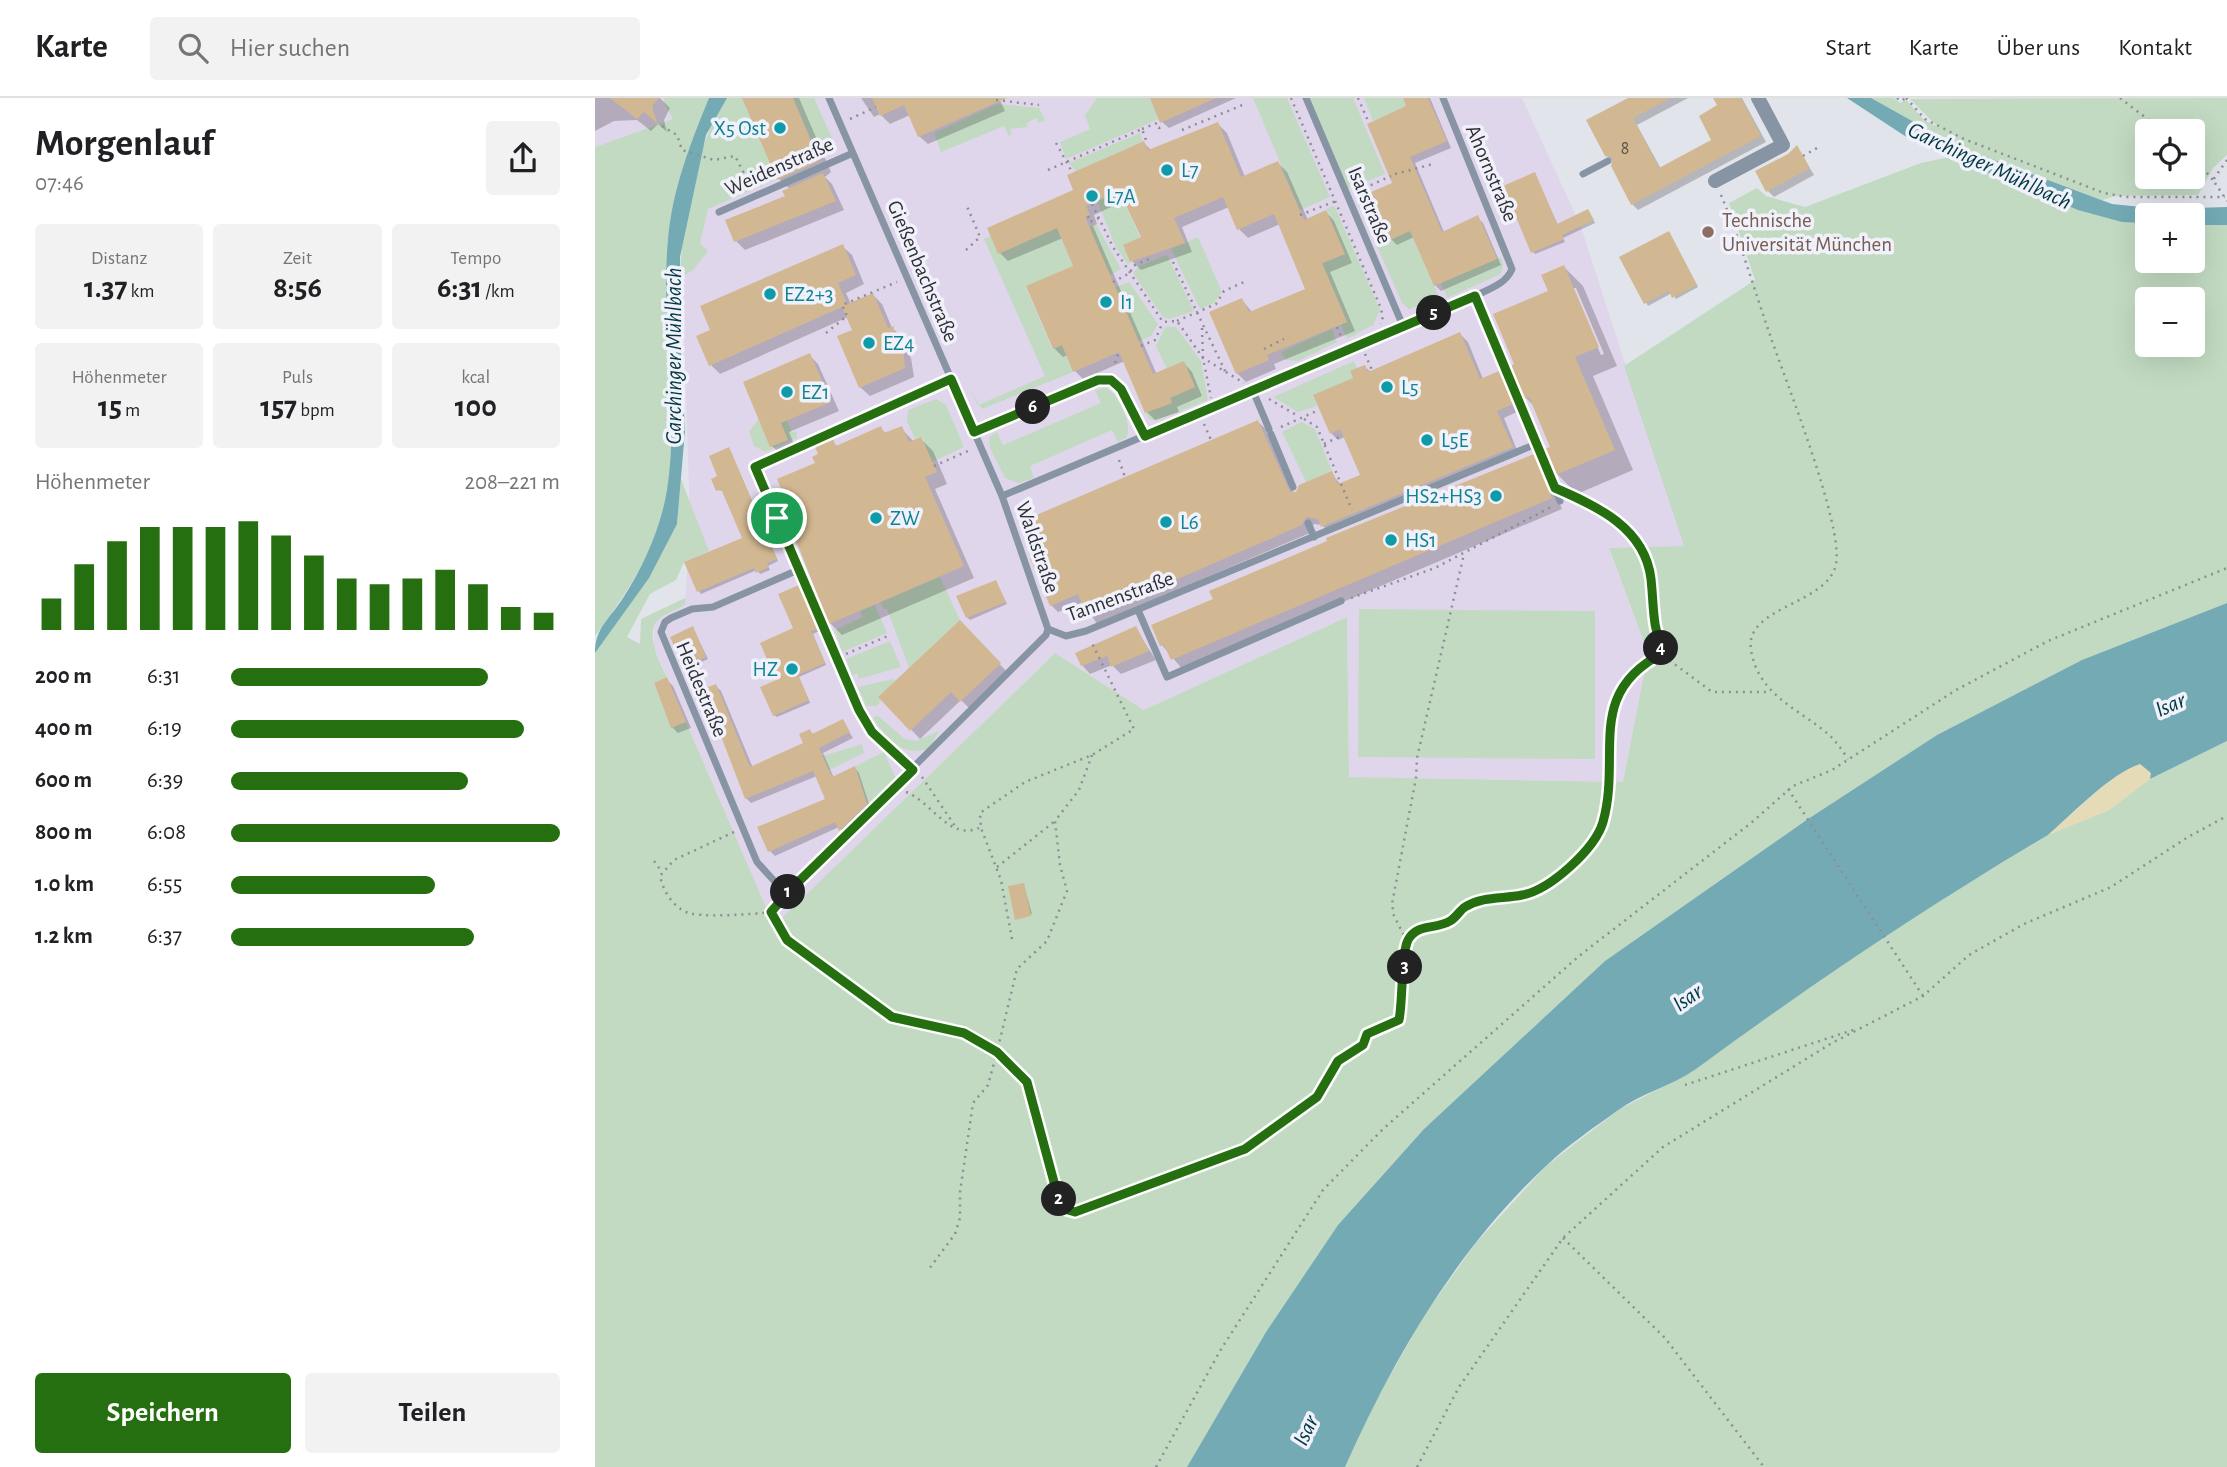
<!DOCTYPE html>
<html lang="de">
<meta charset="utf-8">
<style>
:root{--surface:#fff;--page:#f2f2f2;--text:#202124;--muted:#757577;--line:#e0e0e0;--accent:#266f10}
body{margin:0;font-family:"Alegreya Sans",sans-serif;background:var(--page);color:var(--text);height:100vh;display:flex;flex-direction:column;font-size:26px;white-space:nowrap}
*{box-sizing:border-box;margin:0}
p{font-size:23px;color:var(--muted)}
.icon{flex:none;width:38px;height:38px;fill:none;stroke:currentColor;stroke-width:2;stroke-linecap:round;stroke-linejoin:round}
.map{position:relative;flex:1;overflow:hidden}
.panel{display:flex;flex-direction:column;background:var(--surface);width:595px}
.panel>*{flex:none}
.controls{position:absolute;left:1540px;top:21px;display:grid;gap:14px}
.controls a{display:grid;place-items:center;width:70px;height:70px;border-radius:7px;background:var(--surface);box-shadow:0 7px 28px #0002;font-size:35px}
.pin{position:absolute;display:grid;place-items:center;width:60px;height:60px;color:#fff;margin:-30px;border:4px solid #fff;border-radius:50%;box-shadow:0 2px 7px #0007}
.km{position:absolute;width:35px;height:35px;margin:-18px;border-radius:50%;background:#222;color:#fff;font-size:19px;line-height:35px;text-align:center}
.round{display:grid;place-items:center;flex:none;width:74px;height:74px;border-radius:7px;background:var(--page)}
.overview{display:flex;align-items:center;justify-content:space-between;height:119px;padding:0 35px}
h1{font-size:38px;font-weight:700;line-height:52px}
.figures{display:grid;grid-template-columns:repeat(3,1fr);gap:10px;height:119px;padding:7px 35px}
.figures div{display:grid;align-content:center;border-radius:7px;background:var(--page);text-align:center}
.figures b{font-size:30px;font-weight:700}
.figures small{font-size:19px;font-weight:400}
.figures p{font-size:19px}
.chart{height:196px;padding:14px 35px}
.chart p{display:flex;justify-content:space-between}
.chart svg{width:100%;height:126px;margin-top:7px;stroke:var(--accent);stroke-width:6}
.action{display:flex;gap:14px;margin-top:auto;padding:14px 35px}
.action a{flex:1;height:80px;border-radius:7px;background:var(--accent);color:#fff;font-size:28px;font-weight:700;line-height:80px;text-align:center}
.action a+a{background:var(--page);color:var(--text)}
ul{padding:0 35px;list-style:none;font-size:23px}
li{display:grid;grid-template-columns:112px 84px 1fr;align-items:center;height:52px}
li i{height:18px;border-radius:9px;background:var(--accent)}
header{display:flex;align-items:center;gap:42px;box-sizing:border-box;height:98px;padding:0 35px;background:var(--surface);border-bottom:2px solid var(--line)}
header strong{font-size:33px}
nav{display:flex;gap:38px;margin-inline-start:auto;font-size:24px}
.search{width:490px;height:63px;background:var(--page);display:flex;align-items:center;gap:18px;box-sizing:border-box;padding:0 24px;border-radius:7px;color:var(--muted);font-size:26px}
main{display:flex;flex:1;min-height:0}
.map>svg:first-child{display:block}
.industrial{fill:#e0d6eb}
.green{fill:#c2dac2;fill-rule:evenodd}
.sand{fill:#e5dbb6}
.water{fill:#73aab4}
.shadow{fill:#0003;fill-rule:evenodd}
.building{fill:#d2b892}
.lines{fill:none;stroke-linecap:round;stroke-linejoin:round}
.path{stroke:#8d8f95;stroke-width:2.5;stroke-dasharray:2 5;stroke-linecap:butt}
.lane{stroke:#8794a3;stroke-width:7}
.street{stroke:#8794a3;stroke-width:14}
.route-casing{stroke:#fff;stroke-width:14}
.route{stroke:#266f10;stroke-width:9}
.culture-dot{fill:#0f9aa8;stroke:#f0f1fa;stroke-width:2.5}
.education-dot{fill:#8d6e63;stroke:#f0f1fa;stroke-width:2.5}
.labels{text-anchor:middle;stroke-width:7;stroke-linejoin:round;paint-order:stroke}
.number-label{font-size:18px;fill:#58524b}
.culture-label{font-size:21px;fill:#0d838f;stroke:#f0f1fa;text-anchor:start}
.street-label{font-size:21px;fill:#2f3033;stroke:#f0f1fa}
.education-label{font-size:21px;fill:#785e54;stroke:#f0f1fa;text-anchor:start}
.water-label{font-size:23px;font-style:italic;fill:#023940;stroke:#f0f1fa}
</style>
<header>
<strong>Karte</strong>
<div class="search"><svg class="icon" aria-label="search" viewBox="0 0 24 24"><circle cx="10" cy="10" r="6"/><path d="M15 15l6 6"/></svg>Hier suchen</div>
<nav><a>Start</a><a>Karte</a><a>Über uns</a><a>Kontakt</a></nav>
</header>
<main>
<section class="panel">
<div class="overview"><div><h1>Morgenlauf</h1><p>07:46</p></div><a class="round"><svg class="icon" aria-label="share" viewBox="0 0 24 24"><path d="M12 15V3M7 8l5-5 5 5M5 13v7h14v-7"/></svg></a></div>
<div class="figures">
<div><p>Distanz</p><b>1.37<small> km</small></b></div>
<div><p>Zeit</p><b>8:56</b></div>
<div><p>Tempo</p><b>6:31<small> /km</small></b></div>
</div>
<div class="figures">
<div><p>Höhenmeter</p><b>15<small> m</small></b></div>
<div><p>Puls</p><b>157<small> bpm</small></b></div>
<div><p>kcal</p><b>100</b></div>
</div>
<div class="chart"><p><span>Höhenmeter</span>208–221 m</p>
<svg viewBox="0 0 160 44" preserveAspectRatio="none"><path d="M5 44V33M15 44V21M25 44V13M35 44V8M45 44V8M55 44V8M65 44V6M75 44V11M85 44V18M95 44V26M105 44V28M115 44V26M125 44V23M135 44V28M145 44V36M155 44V38"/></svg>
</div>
<ul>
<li><b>200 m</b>6:31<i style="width:78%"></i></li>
<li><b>400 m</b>6:19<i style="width:89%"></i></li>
<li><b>600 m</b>6:39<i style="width:72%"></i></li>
<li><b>800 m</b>6:08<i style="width:100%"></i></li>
<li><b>1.0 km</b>6:55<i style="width:62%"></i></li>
<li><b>1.2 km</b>6:37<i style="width:74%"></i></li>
</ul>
<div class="action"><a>Speichern</a><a>Teilen</a></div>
</section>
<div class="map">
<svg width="1632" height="1369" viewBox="0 0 1632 1369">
<rect width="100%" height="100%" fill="#e2e4ec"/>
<path class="industrial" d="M0 0H927L986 129 1089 448 1014 451 1053 555 1028 684 754 679 752 519 549 612 460 555 179 829 91 624 76 630 59 585 72 579 59 550V529L63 521 90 506 95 421 87 178 134 1 0 49Z"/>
<path class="green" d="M69 0H114C85 69 69 136 71 211 73 279 86 352 67 418 54 462 27 502 0 538V49L78 21 69 5Z
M132 0H147L182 81 113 111 105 145 113 153 98 172 85 180C86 130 102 40 132 0Z
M198 0H219L241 49 224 59Z
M502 0H555L564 21 471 61 465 44 495 31 490 17Z
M658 0H692L735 99 705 112Z
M713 0H758L790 76 752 91Z
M769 0H808L811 8 778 23Z
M1276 0H1299L1305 5 1311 2 1329 22 1343 29 1315 1 1632 0V57L1618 70 1603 97 1520 98 1507 102 1362 48ZM1552 33H1598V79H1552Z
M402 6 444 10 450 22 444 25 441 20 432 25 433 29 415 31 417 36 414 38 409 28 346 54 339 35Z
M545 35 548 43 481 73 474 65Z
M1354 59C1418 85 1483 121 1552 125V163H1598V127H1632V505L1487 562 1342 637 1213 721 1010 863 829 1031 743 1127 671 1234 592 1369H0V555L82 426 86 381 114 453 89 464 81 482 55 496 32 539 45 546 46 521 90 500V506C83 512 73 514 65 520 48 534 65 565 72 579L59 586 76 629 91 624 179 828 460 555 549 612 752 519 754 679 1028 684 1053 555 1014 450 1089 448 1029 268 1160 182 1134 105 1162 90 1171 98 1210 109 1326 65ZM1552 201H1598V247H1552Z
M524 93 553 157 528 147 535 164 533 167 520 147 502 103Z
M773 95 793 143 815 133 844 199 814 211 807 205 761 100Z
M739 107 785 212 778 227 752 241 746 227 752 224 727 166 750 156 731 111Z
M501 126 526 171 515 177 494 129Z
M462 130 478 168 431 189 457 251 467 247 478 274 387 311 373 289 383 307 450 278 389 141 396 138 403 156Z
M603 139 627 194 619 205 605 211 576 151Z
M572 157 599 213 574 221 568 219 538 175 544 168Z
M906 159 908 166 906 176 852 200 846 185Z
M534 184 563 226 556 238 544 243 520 189Z
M570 229H581L606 263 613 302 561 323 555 321 550 315 563 305 565 310 577 305 572 271 561 248Z
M737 231 742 244 703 263 691 262 686 254Z
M759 263 762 270 758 280 718 298 722 308 703 314 678 299Z
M511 290C523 296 539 328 531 340L523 344 517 332 435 368 439 380 423 385 410 380 395 350 394 339 402 334 408 347 506 305 500 292Z
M341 301 351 307 369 349 337 364 327 339 320 341 312 323 313 312Z
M164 321 192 322 197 334 202 333V340L170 354 159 348 154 333Z
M707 324 720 331 737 373 711 384 687 334Z
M345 479 365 522 314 570 292 511H289L286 504Z
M280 507 292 535 247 554 240 532 268 519 265 513Z
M764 511 1000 513V661L763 659Z
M295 543 306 569 264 581 262 575 257 578 251 561Z
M298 581 301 582 283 599 286 603 282 608H271L263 589Z
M282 617 310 641 321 643 344 633 334 650C307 660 292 641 278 620Z
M1632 643V1369H750L777 1309 829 1218 880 1146 951 1068 1025 1011 1095 975 1219 884 1342 804 1453 737 1514 712 1555 681Z
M267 646 269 655 232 673 228 658Z
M289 654 301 681 273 707 260 668Z"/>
<path class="sand" d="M1545 666 1556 675 1555 681 1514 712 1453 737C1478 716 1515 677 1545 666Z"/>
<path class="water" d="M114 0H132L111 37 85 159V238L90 333 82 426 54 480 0 555C0 529 15 521 28 500 48 469 66 430 72 392 85 310 65 226 73 142 77 93 95 46 114 0Z
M1252 0H1276L1362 48 1517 106 1566 111 1632 109V127H1598V117H1552V125L1527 124 1483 112 1354 59 1313 40Z
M1632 505V643L1555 681 1556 675 1545 666C1515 676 1477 716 1453 737 1331 809 1215 887 1101 971 1077 988 1046 995 1022 1013 998 1030 972 1048 951 1068 862 1151 799 1259 750 1369H592L671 1234 743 1127 829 1031 1010 863 1213 721 1342 637 1487 562Z"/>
<path class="shadow" d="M0 0H65L75 10 69 22 72 34 63 26 56 33 42 22 19 23 0 33Z
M149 0H204L236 74 230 79 237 86 249 112 150 152 141 143 192 99 195 91 184 81Z
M266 0H404L410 13 333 46 324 38 315 17 295 26 285 16 279 19Z
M557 0H641L574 30 567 24Z
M810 0H835L856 50 820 65 849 134 882 119 888 125 906 167 846 193 840 187 819 139 802 147 796 141 800 85 814 9Z
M1037 0H1093L1042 27 1066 71 1119 43 1124 7 1120 0H1147L1171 44 1043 112 1037 106 1019 64 1011 57Z
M623 26 632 35 650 79 683 65 692 74 713 122 731 114 739 123 757 165 735 174 760 233 679 266 681 271 651 284 642 275 647 202 657 214 713 191 685 126 653 140 644 131 634 109 587 129 597 154 546 172 537 163 548 140 531 102 499 117 502 126 498 128 562 277 589 265 597 274 607 298 582 309 584 314 560 322 552 314 530 263 488 281 480 273 473 257 468 259 459 250 480 169 468 140 413 163 405 155 480 93 549 45 556 52Z
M1202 49 1219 77 1179 99 1173 93Z
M940 76 963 127 995 116 1000 125 968 140 970 144 940 156 938 154Z
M1076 138 1103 189 1081 201 1077 195 1053 208 1026 160Z
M247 148 257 157 269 186 251 195 256 206 278 197 287 206 297 230 307 239V245L316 260 319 279 275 298 265 289 259 233 253 219 125 276 116 267 117 233Z
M969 169 988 188 1022 268 998 278 1038 372 982 396 962 376 958 350 940 309 931 300 955 194ZM977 190H981L1009 256 1006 257Z
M865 236 873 244 888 281 904 275 911 282 924 313 909 320 924 357 735 435 727 427 719 426 715 435 502 526 488 504 463 514 456 507 663 324 671 331 699 396 736 375 746 387 767 378 750 339 743 342 736 335 761 281 770 269 776 274Z
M214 257 223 266 244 313 194 334 201 351 186 357 177 348 150 284Z
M306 330 319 344 326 341 338 353 352 386 340 391 379 480 247 537 235 525 207 434 222 366 237 343 243 349 286 331 292 336Z
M136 354 183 463 173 468 175 472 165 476 162 472 106 496 104 493 149 441 129 393 122 392 124 379Z
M939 358 950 370 967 411 588 572 567 547Z
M401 484 412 506 375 522 372 519Z
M206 491 224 533 218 536 231 567 204 579 215 605 182 619 179 617 184 582 201 531Z
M365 524 413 575 375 611 366 602 325 641 286 599Z
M98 530 113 561 91 571 89 568Z
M540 530 561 562 526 576 517 567 495 576 487 567Z
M72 582 78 588 96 630 83 635 77 629Z
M121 588 126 593 158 670 211 646 215 633 219 637 247 623 258 640 228 655 239 680 260 670 264 675 276 712 250 736 244 729 180 758 175 753 233 702 222 678 156 705 151 700Z
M429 787 437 816 421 819Z"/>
<path class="building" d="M15 0H64L57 8 62 25 49 14 42 21Z
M147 0H198L224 63 182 82Z
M277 0H412L323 39 309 7 285 18Z
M555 0H621L565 25Z
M808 0H833L852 43 815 59 847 134 883 117 902 161 839 188 815 133 795 142 776 94 797 85 772 26 811 8Z
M1033 0H1076L1038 20 1064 70 1116 42 1104 18 1122 7 1118 0H1146L1166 38 1036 107 1016 68 1018 60 1010 58 991 22Z
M623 24 646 79 683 63 709 122 731 112 750 156 727 165 752 224 672 257 674 262 641 276 614 214 647 200 654 214 710 191 679 116 642 132 628 99 579 120 590 145 535 164 528 147 546 139 524 93 491 108 495 117 490 119 558 276 589 263 600 289 575 300 577 305 550 315 524 254 478 274 467 247 458 251 431 188 478 168 462 130 403 156 392 130 478 92 472 77 549 43 553 52Z
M1202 47 1215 70 1171 94 1160 73 1193 56Z
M940 74 962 126 993 111 999 122 967 137 969 141 936 155 908 88Z
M228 75 241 103 139 144 130 122 190 98 187 93Z
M1074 133 1102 187 1077 200 1074 193 1049 206 1024 159Z
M248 146 261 177 243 185 252 206 278 195 293 230 299 228 298 241 303 238V251L308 249 310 270 264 290 242 238 257 232 247 209 114 268 101 238 115 232 105 208Z
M969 167 1004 249 980 259 1020 352 961 377 950 351 955 349 934 299 929 301 916 268 919 266 898 216 953 193 946 177Z
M865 234 885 281 904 273 918 306 902 313 918 349 726 429 723 421 711 419 707 427 493 520 483 496 455 508 435 460 447 455 432 421 663 322 695 394H701L704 387 737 373 743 386 765 377 745 331 735 336 718 297 758 280 755 273 762 270 770 267 773 274Z
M215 255 236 304 186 325 193 342 175 349 148 284Z
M286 328 289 335 307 328 314 344 326 339 342 374 330 379 369 468 234 526 198 435 204 433 182 381 220 365 217 359 223 356 220 349 238 341 241 348Z
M134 349 182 461 172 465 174 469 161 475 159 470 102 494 89 464 147 440 126 391 121 393 116 381 122 378 114 358Z
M939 356 957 400 576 562 569 547 565 548 556 527 618 501 614 493 732 443 731 440Z
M401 482 411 504 371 520 361 498Z
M204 487 223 531 216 533 230 565 203 577 214 602 178 618 165 589 181 582 165 545 198 530 183 496Z
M365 522 406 565 365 604 356 594 315 633 283 599Z
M98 528 111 559 88 569 75 539Z
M541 528 554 553 516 569 512 558 486 568 480 555Z
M72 579 91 624 76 630 59 585Z
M121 586 155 669 208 645 204 636 215 631 217 636 248 621 255 634 224 650 237 679 260 668 272 706 244 733 240 724 173 754 162 729 230 701 218 673 150 701 108 591Z
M429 785 436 818 420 822 413 788Z"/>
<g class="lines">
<path class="path" d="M696 0 785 208 788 219 785 226
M763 0 774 25
M1302 0 1306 3 1311 0
M1311 0 1330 21 1369 41 1509 95 1531 99H1630
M1525 0 1568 33
M401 2 444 7
M255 21 281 9
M67 28 82 37 87 52 119 62 140 58 156 89
M547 31 562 25 564 30 567 29
M587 32 650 6
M461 45 477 74
M1208 58 1222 50
M1598 59 1618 82
M1632 62 1618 82 1632 103
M453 72 547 31 551 42
M800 76 838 66
M763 93 796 78
M1126 97C1145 142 1159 191 1175 237 1190 281 1249 429 1241 466 1233 507 1149 508 1156 552 1163 597 1204 611 1233 636 1241 643 1247 652 1253 661
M497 106 518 149 568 224 582 223 608 260 649 285
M705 117 741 103
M493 118 495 124 504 120
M371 152 385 139 371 106
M578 164 631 275
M518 184 535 175 538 168 556 160
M582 223 621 206 629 193 649 184
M742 229 747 241
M607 230 608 260 616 300
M231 235 252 218 247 207 302 184
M546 248 560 242 568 224
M669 251 689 241
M770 256 777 272
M520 265 524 254
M674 301 703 318
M709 321 722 329 757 412
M609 326 616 342
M686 329 724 312
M729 346 748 337
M524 362 530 379
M339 368 373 353
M975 397 1007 412 1036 435 1054 460 1057 523 1070 559 1117 594H1176
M437 454 445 450
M756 500 840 470 956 409
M251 556 293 538
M497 657 484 692 460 723 465 767 472 793 452 843 422 871 402 954 432 984 466 1109 480 1114 650 1051 722 999 743 963 768 947 772 936 804 922C808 903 806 856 813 842 822 825 840 832 855 823 861 820 865 813 870 809 888 798 908 801 927 797 955 792 1000 752 1008 724 1027 656 989 597 1068 555
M327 679 360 728
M1193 691 1328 898
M311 694C337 704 354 743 384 730
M139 734 79 762 65 778C68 792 76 806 89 813 102 821 160 816 176 814
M59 763 67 774
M402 769 460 723
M189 798 176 814 192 842 297 919 369 935 402 954 393 987 378 1005 365 1094V1120L360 1136 334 1171
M417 841 406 782 386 730 385 715 430 684 497 657 539 631 496 543
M812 843 799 818 797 806 821 680 822 660 869 456
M1090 987 1258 932
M968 1140 1070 1240 1169 1369
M561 1369 625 1253 728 1092 788 1031 984 858 1156 725 1198 688 1237 672 1361 592 1453 543 1632 470
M822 1369 864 1289 968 1140 1068 1049 1237 945 1328 898 1374 857 1429 826 1516 789 1593 739 1632 718"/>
<path class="lane" d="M711 0 808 228
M848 0 917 171C911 186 894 191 880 198L965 403
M988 76 1013 63
M124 114 258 55
M658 293 674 331
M379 334 503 282C530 278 540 318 550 338
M676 336 698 389
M407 398 880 198
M713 425 719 439
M203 472 118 509 97 511 76 520 70 524 66 534 162 764 182 786 196 791 451 537 453 531 407 398 234 0
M543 512 572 579 746 503
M453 531 471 538 491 533 941 346
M318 672 277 634 264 612 160 369 356 281"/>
<path class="street" d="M1120 83 1188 47 1163 0"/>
</g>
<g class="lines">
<g class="route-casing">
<path id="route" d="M880 198 960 390C1002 408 1050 430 1056 481 1059 509 1057 527 1068 555 989 596 1027 656 1008 724 1000 751 955 792 927 797 908 801 888 798 870 809 865 812 861 820 855 823 840 832 822 825 813 842 806 856 808 903 804 922L772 936 768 947 743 963 722 999 650 1051 480 1114 466 1110 432 984 402 954 369 935 297 919 192 842 176 814 196 791 318 672 277 634 264 612 160 369 356 281 379 334 503 282H516L526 291 550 338Z"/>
</g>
<use href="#route" class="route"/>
</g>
<g class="culture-dot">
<circle cx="185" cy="30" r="7"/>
<circle cx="572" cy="72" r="7"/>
<circle cx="497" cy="98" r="7"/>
<circle cx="175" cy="196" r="7"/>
<circle cx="511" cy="204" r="7"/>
<circle cx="274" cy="245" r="7"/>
<circle cx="792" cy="289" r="7"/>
<circle cx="192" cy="294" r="7"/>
<circle cx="832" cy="342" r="7"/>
<circle cx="901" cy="398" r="7"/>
<circle cx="281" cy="420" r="7"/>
<circle cx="571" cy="424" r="7"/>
<circle cx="796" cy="442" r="7"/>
<circle cx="197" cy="571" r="7"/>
</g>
<circle class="education-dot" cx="1113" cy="134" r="7"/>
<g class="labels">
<g class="number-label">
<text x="1030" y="56">8</text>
</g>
<g class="culture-label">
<text x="171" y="37" text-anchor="end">X5 Ost</text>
<text x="586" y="79">L7</text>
<text x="511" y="105">L7A</text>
<text x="189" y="203">EZ2+3</text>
<text x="525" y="211">I1</text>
<text x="288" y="252">EZ4</text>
<text x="806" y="296">L5</text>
<text x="206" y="301">EZ1</text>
<text x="846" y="349">L5E</text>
<text x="887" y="405" text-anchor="end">HS2+HS3</text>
<text x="295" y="427">ZW</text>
<text x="585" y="431">L6</text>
<text x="810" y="449">HS1</text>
<text x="183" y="578" text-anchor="end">HZ</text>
</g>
<g class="street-label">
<text transform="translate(184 68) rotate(-24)" y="7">Weidenstraße</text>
<text transform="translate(897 75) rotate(67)" y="7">Ahornstraße</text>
<text transform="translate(775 107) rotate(67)" y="7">Isarstraße</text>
<text transform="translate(328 173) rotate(67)" y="7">Gießenbachstraße</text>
<text transform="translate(443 449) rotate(71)" y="7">Waldstraße</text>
<text transform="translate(525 498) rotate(-20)" y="7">Tannenstraße</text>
<text transform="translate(107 591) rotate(67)" y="7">Heidestraße</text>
</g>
<g class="education-label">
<text x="1127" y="129">Technische<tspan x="1127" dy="24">Universität München</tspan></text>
</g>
<g class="water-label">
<text transform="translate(1395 67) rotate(25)" y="8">Garchinger Mühlbach</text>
<text transform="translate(78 258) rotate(-90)" y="8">Garchinger Mühlbach</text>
<text transform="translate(1575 606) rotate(-23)" y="8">Isar</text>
<text transform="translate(1092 899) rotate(-35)" y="8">Isar</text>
<text transform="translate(710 1332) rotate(-65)" y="8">Isar</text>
</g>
</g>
</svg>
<div class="controls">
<a><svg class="icon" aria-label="locate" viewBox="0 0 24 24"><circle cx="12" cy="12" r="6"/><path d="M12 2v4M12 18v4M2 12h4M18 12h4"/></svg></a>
<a>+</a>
<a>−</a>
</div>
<div class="pin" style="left:182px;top:420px;background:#1e9e55"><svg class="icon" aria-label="arrive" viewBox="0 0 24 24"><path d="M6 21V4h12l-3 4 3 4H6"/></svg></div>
<b class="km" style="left:193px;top:794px">1</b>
<b class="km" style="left:464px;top:1101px">2</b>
<b class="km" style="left:810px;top:869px">3</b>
<b class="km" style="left:1066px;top:550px">4</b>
<b class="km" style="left:839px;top:215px">5</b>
<b class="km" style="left:438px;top:309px">6</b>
</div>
</main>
